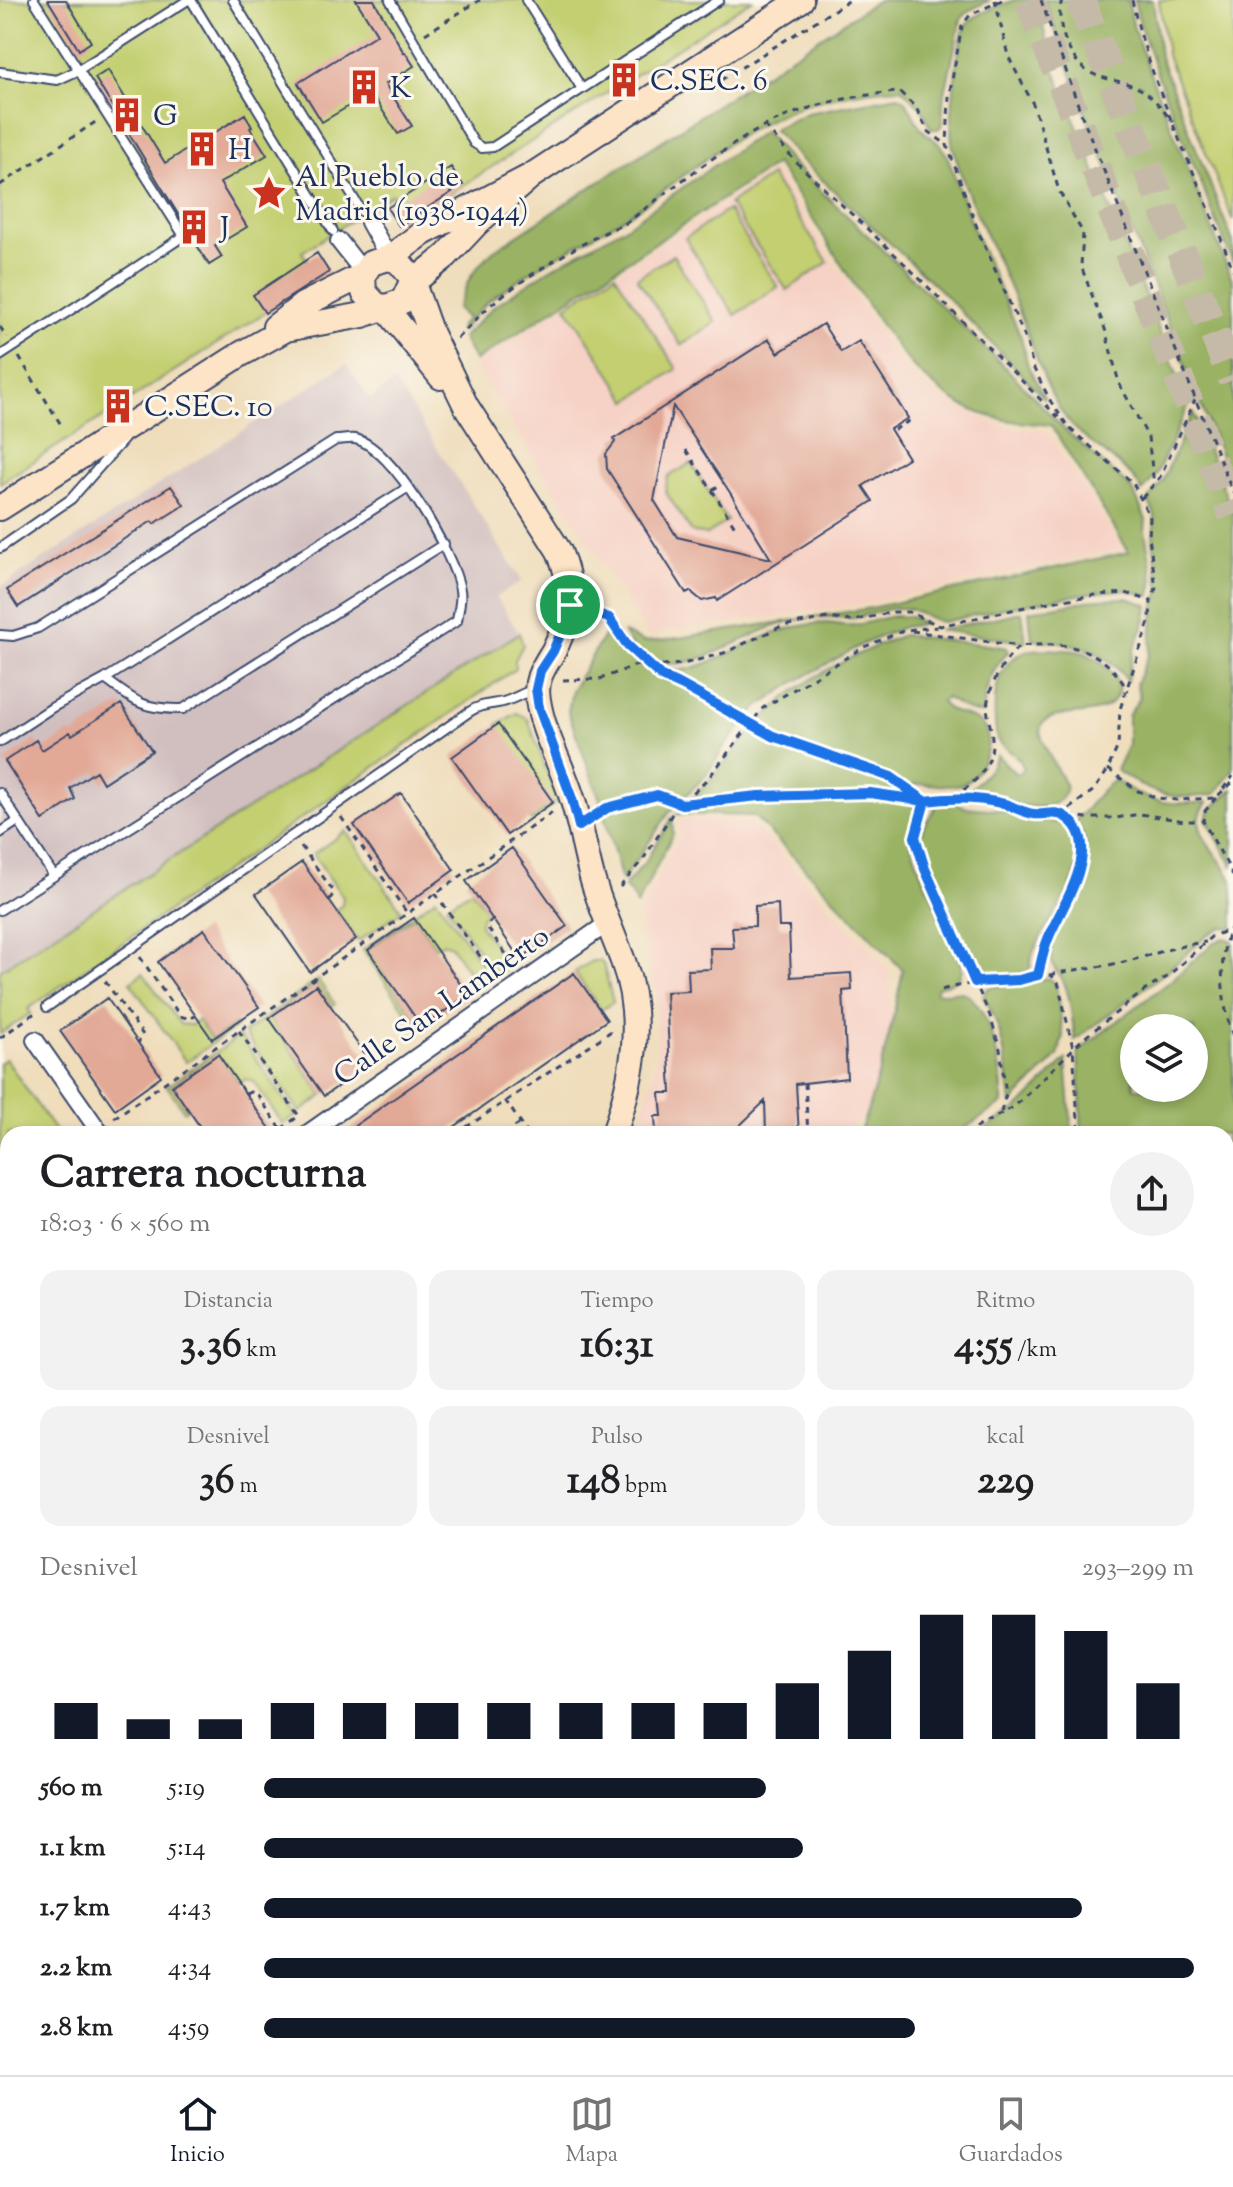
<!DOCTYPE html>
<html lang="es">
<meta charset="utf-8">
<style>
:root{--surface:#fff;--page:#f2f2f2;--text:#202124;--muted:#757577;--line:#e0e0e0;--accent:#111827}
body{margin:0;font-family:"Sorts Mill Goudy",serif;background:var(--page);color:var(--text);height:100vh;display:flex;flex-direction:column;font-size:30px;white-space:nowrap}
*{box-sizing:border-box;margin:0}
p{font-size:26px;color:var(--muted)}
.icon{flex:none;width:44px;height:44px;fill:none;stroke:currentColor;stroke-width:2;stroke-linecap:round;stroke-linejoin:round}
.map{position:relative;flex:1;overflow:hidden}
.panel{position:absolute;left:0px;top:1126px;width:1234px;height:950px;display:flex;flex-direction:column;background:var(--surface);border-radius:24px 24px 0 0;box-shadow:0 4px 12px #0003}
.panel>*{flex:none}
.tools{position:absolute;left:1120px;top:1014px;display:grid;gap:16px}
.tools a{display:grid;place-items:center;width:88px;height:88px;border-radius:50%;background:var(--surface);box-shadow:0 4px 12px #0003;font-size:40px}
.pin{position:absolute;display:grid;place-items:center;width:68px;height:68px;color:#fff;margin:-34px;border:4px solid #fff;border-radius:50%;box-shadow:0 2px 8px #0007}
.round{display:grid;place-items:center;flex:none;width:84px;height:84px;border-radius:42px;background:var(--page)}
.head{display:flex;align-items:center;justify-content:space-between;height:136px;padding:0 40px}
h1{font-size:44px;font-weight:800;line-height:60px}
.figures{display:grid;grid-template-columns:repeat(3,1fr);gap:12px;height:136px;padding:8px 40px}
.figures div{display:grid;align-content:center;border-radius:20px;background:var(--page);text-align:center}
.figures b{font-size:40px;font-weight:800}
.figures small{font-size:22px;font-weight:400}
.figures p{font-size:22px}
.chart{height:224px;padding:16px 40px}
.chart p{display:flex;justify-content:space-between}
.chart svg{width:100%;height:144px;margin-top:8px;stroke:var(--accent);stroke-width:6}
ul{padding:0 40px;list-style:none;font-size:26px}
li{display:grid;grid-template-columns:128px 96px 1fr;align-items:center;height:60px}
li i{height:20px;border-radius:10px;background:var(--accent)}
.tab-bar{display:flex;justify-content:space-around;align-items:center;height:112px;border-top:2px solid var(--line);background:var(--surface);font-size:22px;color:var(--muted)}
.tab-bar a{display:grid;justify-items:center;gap:4px}
.tab-bar .on{color:var(--accent)}
.map>svg:first-child{display:block}
.built{fill:#f6d1c5}
.industrial{fill:#d1bfbf}
.green{fill:#c3cf71;stroke:#6f7f68;stroke-width:2}
.forest{fill:#9ab263;stroke:#5a7060;stroke-width:2;fill-rule:evenodd}
.building{fill:#e2a997;fill-rule:evenodd}
.lines{fill:none;stroke-linecap:round;stroke-linejoin:round}
.highway-tunnel{stroke:#c5baa8;stroke-width:30;stroke-dasharray:30 15;stroke-linecap:butt}
.lane-casing{stroke:#3b496c;stroke-width:12}
.street-casing{stroke:#3b496c;stroke-width:20}
.secondary-casing{stroke:#3b496c;stroke-width:28}
.path{stroke:#3b496c;stroke-width:3;stroke-dasharray:6 6;stroke-linecap:butt}
.lane{stroke:#fff;stroke-width:8}
.street{stroke:#fff;stroke-width:16}
.secondary{stroke:#fee4c6;stroke-width:24}
.route-casing{stroke:#fff;stroke-width:16}
.route{stroke:#1a73e8;stroke-width:10}
.labels{text-anchor:middle;stroke-width:6;stroke-linejoin:round;paint-order:stroke}
.poi-label{font-size:30px;fill:#1b2f5e;stroke:#fbf7ec;text-anchor:start}
.street-label{font-size:30px;fill:#1b2f5e;stroke:#fbf7ec}
</style>
<div class="map">
<svg width="1233" height="2075" viewBox="0 0 1233 2075">
<rect width="100%" height="100%" fill="#fbf7ec"/>
<filter id="ink" filterUnits="userSpaceOnUse"><feTurbulence type="fractalNoise" baseFrequency=".0125" numOctaves="2"/><feDisplacementMap in="SourceGraphic" scale="16" xChannelSelector="R" yChannelSelector="G"/><feConvolveMatrix kernelMatrix="1 2 1 2 8 2 1 2 1" color-interpolation-filters="sRGB"/></filter>
<filter id="wash" filterUnits="userSpaceOnUse"><feTurbulence type="fractalNoise" baseFrequency=".006" numOctaves="4" result="noise"/><feDisplacementMap in="SourceGraphic" scale="32" xChannelSelector="R" yChannelSelector="G"/><feGaussianBlur stdDeviation="1.8" result="paint"/><feColorMatrix in="noise" values="0 0 0 0 0 0 0 0 0 0 0 0 0 0 0 0 0 1.4 0 .05"/><feComposite in="paint" operator="in"/></filter>
<g filter="url(#wash)">
<rect width="100%" height="100%" fill="#efddbb"/>
<path class="built" d="M774 170 887 344 909 372 937 396 979 417 1013 428 1046 430 1123 549 863 604 660 632 650 638 474 365Z
M678 819 751 822 888 969 896 1075 846 1134H638L657 1055 656 996 639 913 680 834Z"/>
<path class="industrial" d="M346 364 370 399 395 382 522 581 496 597 519 633 0 970V587Z"/>
<path class="green" d="M0 0H752L409 220 392 194 302 252 319 278 0 483Z
M1159 0H1233V221L1167 55Z
M771 176 828 262 787 290 729 204Z
M728 210 778 287 735 315 685 238Z
M673 255 716 322 681 345 637 278Z
M615 274 677 369 628 401 566 306Z
M691 463 727 521 706 535 692 532 665 491 668 477Z
M519 633 523 645 515 660V669L28 1009 31 1013 0 1034V970Z
M517 713 528 719 557 802 531 821 498 724Z
M346 831 402 911 358 941 336 910 342 905 343 897 313 854Z
M471 890 487 911 481 917 480 925 509 967 496 975 447 906Z
M436 898 492 978 479 987 451 946 444 943 435 947 414 917 368 949 422 1028 419 1030 363 950Z
M592 961H600L603 964 613 1002 601 1010 575 972Z
M143 973 180 1024 191 1025 198 1020 212 1040 235 1024 237 1026 186 1062 130 982Z
M318 980 335 1004 332 1006 316 985 269 1018 323 1096 300 1112 244 1033Z
M240 1036 296 1116 283 1124 253 1081 246 1079 238 1083 218 1055 172 1086 187 1109 184 1111 167 1086Z
M6 1059 57 1134H8V1291L0 1296V1063Z"/>
<path class="forest" d="M878 0H990L970 10 961 19 943 102 942 125 938 129H931L921 107 901 88C864 89 810 100 777 116 721 141 676 185 625 217 580 245 532 267 490 300 479 309 470 321 461 331L459 328 467 318 457 309C468 280 470 273 493 251Z
M1014 0H1037L1051 61 1189 404 1156 475 1142 492C1133 467 1086 444 1068 421 1045 390 1035 351 1021 316 1000 259 968 206 953 147 948 130 957 41 966 26 974 13 1000 6 1014 0Z
M1044 0H1128L1134 29 1153 81 1233 282V486L1087 117Z
M1134 0H1153L1160 57 1233 242V263L1159 79 1141 28Z
M898 96 906 101 920 128 938 143 947 155 975 234 1021 337 1028 366 1045 399 940 290 799 158 773 129 807 113Z
M764 131 794 165 1007 369 1065 430 1133 490 1146 520 1145 531 1153 579 1150 596 1126 590 1095 592 1014 606 943 622C930 620 921 612 909 609 891 605 872 615 854 618 846 619 838 617 830 617 815 617 795 619 781 624 733 638 659 701 624 633L644 642 665 640 866 609 1129 552 1051 425C1020 423 990 420 962 405 911 377 884 329 853 283 828 243 803 203 776 164L475 361 462 338 494 306 550 269 627 226Z
M1193 412 1233 513V770L1215 794C1174 802 1149 794 1116 770L1128 745V716L1140 697 1136 684 1149 654 1155 604 1160 590 1153 538 1155 515 1148 500 1162 482Z
M1127 598 1148 605 1146 620 1134 649 1127 681C1106 648 1069 641 1032 640L1029 611 1098 599Z
M1022 612 1026 642 938 630Z
M895 616 911 617 924 624 903 627 863 644 795 682 758 707 727 743 706 775 669 813 622 881 599 797 568 712 572 690 609 627C624 636 628 660 645 667 694 685 741 640 785 630 798 626 814 623 828 623 836 624 845 626 853 625 866 624 881 618 895 616Z
M903 635 995 646 1007 648 1008 652C992 669 983 690 984 713 970 715 958 704 946 698L941 701C949 717 972 712 983 726 989 734 989 747 985 756 964 807 937 774 905 788L903 798 914 804 953 801 964 807 1001 810 1014 816 1067 824C1102 864 1047 916 1033 953 1031 958 1031 965 1029 971L1001 978 982 976 968 956 921 845 923 827 936 807H917L909 838 919 868 962 964C963 980 951 983 938 987L936 992C946 996 955 988 966 994 992 1010 1004 1076 1002 1104L956 1134H859C879 1081 892 1026 903 970L754 816 677 814C711 782 739 743 771 711 806 676 858 653 903 635Z
M1050 649C1059 650 1071 650 1081 652 1095 656 1125 677 1117 695 1104 724 1052 705 1041 726 1036 737 1061 775 1066 787 1057 827 996 795 969 791L990 769 997 755 1016 774 1023 770 1020 760 997 740C993 711 990 667 1024 652 1031 649 1042 650 1050 649Z
M1115 780C1149 803 1167 806 1208 802 1181 830 1226 858 1233 884 1233 897 1233 915 1233 928L1222 927 1208 935 1166 972 1075 1040C1073 1025 1071 999 1065 985 1059 973 1050 967 1051 952 1054 908 1109 867 1075 820 1091 808 1097 790 1115 780Z
M1233 789V867L1207 820 1209 811Z
M672 818 673 834 637 905 632 895 624 887 645 862Z
M1224 938 1233 941V1341L1226 1346V1134H1082L1078 1051 1172 980 1213 943ZM1134 1028H1194V1088H1134Z
M1049 978 1056 984 1057 992 1063 1035 1058 1056 1011 1104C1006 1066 1005 1029 983 996L988 988C1009 982 1030 984 1049 978Z
M1066 1060 1072 1134H977L1018 1108Z
M1233 1356V1609H1226V1360Z
M1226 2036 1233 2044V2075H1086L1081 2068H1226Z"/>
<g id="blocks">
<path class="building" d="M48 0H66L91 42 79 50Z
M356 0H374L404 53 405 52 414 66 385 84 412 126 398 134 371 93 322 122 298 83 377 34Z
M108 70 165 163 245 114 252 127 250 128 267 155 220 183 247 227 215 246 222 257 209 265 95 78Z
M451 167 463 185 399 226 387 208Z
M317 253 329 272 265 313 253 295Z
M823 324 841 352 859 341 908 418 890 429 908 458 863 486 873 501 717 601 716 598 702 601 690 591 686 593 607 469 606 454 615 442 614 439 769 339 778 353ZM673 406 729 491 771 559 677 537 654 500Z
M171 486 184 505 154 524 152 521 18 607 7 590Z
M121 704 152 751 103 783 96 771 70 788 75 799 43 820 5 761 36 740 42 750 70 732 72 735Z
M498 724 553 802 507 835 452 757Z
M401 793 454 870 408 903 354 825Z
M512 848 567 926 520 959 466 881Z
M302 862 356 939 310 972 256 894Z
M778 904 779 927H789L791 977 851 973 852 990 843 991 847 1078 796 1084 799 1134H766L765 1101 731 1134H656L655 1116H662L660 1093H671L666 992 689 991 688 970 711 969 710 948H734L732 927 755 926V906Z
M414 918 468 995 422 1027 368 950Z
M204 929 259 1007 212 1039 158 962Z
M574 973 607 1020 444 1134H343Z
M316 985 371 1063 324 1096 269 1018Z
M107 998 161 1076 115 1109 60 1031Z
M218 1054 251 1102 274 1134H205L172 1086Z"/>
</g>
</g>
<g filter="url(#ink)">
<use href="#blocks" fill-opacity="0" stroke="#3b496c" stroke-width="2"/>
<g class="lines">
<path class="highway-tunnel" d="M1029 0 1233 515
M1080 0 1233 380"/>
<g class="lane-casing">
<path id="lane" d="M191 0 333 231
M233 0 362 212
M390 0 474 143 482 148 493 147 582 89
M526 0 582 89 719 0
M0 72 57 80 77 71 188 0
M0 356 184 236 34 0
M0 548 71 499 124 439
M0 635 13 636 38 628 336 440C342 440 350 438 355 439 392 446 454 554 460 590 462 600 458 612 457 621L0 910
M105 679C137 703 143 709 183 709L444 544
M0 742 53 707 105 679 407 488
M0 793 54 876
M0 833 18 821
M47 1007 469 712C481 704 489 705 503 702 514 699 524 692 536 689"/>
</g>
<g class="street-casing">
<path id="street" d="M369 222 389 258
M339 241 364 273
M35 1040 101 1134
M307 1134 608 923
M0 1327 8 1323
M0 1517 8 1511
M1048 2068 1052 2075
M98 2075 108 2068
M302 2075V2068"/>
</g>
<g class="secondary-casing">
<path id="secondary" d="M389 258 398 261 410 275 431 334 466 406 559 551C575 589 572 613 554 650 544 667 534 679 538 700 543 734 562 765 572 798 581 825 585 853 593 881 601 908 613 934 623 961 645 1020 633 1076 614 1134
M385 307 376 305 364 292 363 275 371 263 389 258 423 233 531 176 801 0
M385 307 441 377
M275 327 303 305 363 275
M0 508 241 354 286 329 363 315 403 301 411 284 446 256 477 223 531 176
M0 1480 8 1481
M640 2075 641 2068"/>
</g>
<path class="path" d="M995 0 1008 56 1033 104 1059 191 1083 233 1081 266 1105 329 1119 383 1148 437 1154 484
M1002 0 970 15 962 26 949 96 947 145 979 233 1026 340 1033 367 1051 402 1069 428 1133 483 1150 518 1149 537 1156 588 1151 601 1150 619 1120 709 1118 746 1106 773 1094 790 1062 814
M1041 0 1082 116 1233 493
M1062 0C1054 21 1069 61 1089 72 1105 81 1125 80 1142 90 1154 97 1163 111 1173 122
M1132 0C1152 93 1201 181 1233 270
M425 34 480 0
M721 80 850 0
M765 126 795 161 908 267 1063 422
M0 185 97 121
M0 327 7 337
M457 338C470 327 480 314 493 303 529 274 583 241 626 223 671 190 729 141 780 119 816 103 860 94 900 92L916 108 928 131 947 145
M19 357 63 428
M894 430 912 419
M686 450 712 490 723 483
M712 490 737 530
M1142 498 1160 477 1195 400
M589 610 609 618 628 646 645 662 661 666 683 664 724 653 782 626 828 618 852 621 894 612H909L940 626 1043 603 1096 595 1126 593 1151 601
M912 631 1019 646
M563 680 600 679 645 662 661 676 683 686 773 736 891 777 922 799
M1108 769 1138 791 1158 798 1177 800 1215 798 1233 782
M1223 789 1233 776
M954 797C973 784 992 768 992 743 993 729 985 715 988 700 993 678 1004 662 1019 646 1067 642 1102 645 1128 691
M1216 798 1205 811 1203 821 1233 875
M925 801 915 837 925 869 990 1016 1000 1049 1006 1094 1001 1112
M599 814 620 803 657 795 682 804 759 796 870 793 925 801 954 797 977 799 1002 803 1035 815 1053 813 1087 818H1116L1140 814 1185 821H1203
M341 817 407 913
M301 846 334 892 329 901
M620 887 644 858 672 814 710 776 763 708 864 647 905 630 937 627
M435 893 497 980
M493 919 488 924 489 930 515 967
M1233 925C1216 950 1222 1008 1233 1036
M140 957 180 1016 190 1019 195 1016
M1039 974C1041 962 1043 949 1048 937 1064 899 1104 852 1065 816
M1050 975C1073 969 1096 968 1119 963 1149 957 1175 945 1206 942
M105 981 143 1035 138 1043
M942 990C966 982 988 984 1013 981 1026 979 1037 975 1051 975L1058 982 1073 1048 1079 1134
M239 1031 299 1116 281 1129 284 1134
M0 1038 36 1012
M805 1083 808 1134
M246 1094 250 1092 257 1094 281 1129
M505 1100 528 1134
M114 1118 554 811
M456 1134 613 1030
M505 1134 520 1123
M965 1134 1015 1106 1084 1038 1144 991 1167 977 1211 937 1223 932 1233 933
M1226 1353 1233 1349
M1226 1612H1233
M0 1677 8 1687
M1226 1696 1233 1698
M0 1733 8 1730
M0 1765 8 1760
M0 1811 8 1818
M1226 1811 1233 1817
M1226 1889 1233 1876
M1226 1903 1233 1909
M0 1943H8
M1226 1952 1233 1946
M0 1995 8 1994
M1226 2028 1233 2036
M0 2043 8 2038
M0 2044 8 2055
M35 2068 40 2075
M505 2068V2075
M907 2068V2075
M954 2068 955 2074
M224 2075V2068
M604 2075V2068"/>
<use href="#lane" class="lane"/>
<use href="#street" class="street"/>
<use href="#secondary" class="secondary"/>
</g>
</g>
<g class="lines" filter="url(#ink)">
<g class="route-casing">
<path id="route" d="M570 605 609 618 628 646 661 676 683 686 773 736 891 777 925 801C952 797 978 797 1005 804 1014 807 1024 813 1034 814 1044 816 1055 810 1064 816 1108 843 1060 908 1048 939 1043 951 1041 963 1038 975L1019 980 975 982 925 869 915 837 925 801 870 793 759 796 682 804 657 795 607 808 579 826 572 799 539 708 536 689 540 671 553 651 566 621 570 605"/>
</g>
<use href="#route" class="route"/>
</g>
<defs>
<g id="building-bare" transform="scale(2.76)"><path d="M-4-6H4V6H1V3H-1V6H-4ZM-2.5-4.3h1.7v1.8h-1.7ZM.8-4.3h1.7v1.8H.8ZM-2.5-1h1.7V.8h-1.7ZM.8-1h1.7V.8H.8Z" fill="#c8321e" stroke="#fbf7ec" stroke-width="2.5" paint-order="stroke"/></g>
<g id="sight-bare" transform="scale(2.76)"><path d="M0-6L1.8-2.2L6-1.7L2.9 1.2L3.7 5.4L0 3.3L-3.7 5.4L-2.9 1.2L-6-1.7L-1.8-2.2Z" fill="#c8321e" stroke="#fbf7ec" stroke-width="2.5" paint-order="stroke"/></g>
</defs>
<g fill-rule="evenodd">
<use href="#building-bare" x="624" y="80"/>
<use href="#building-bare" x="364" y="87"/>
<use href="#building-bare" x="127" y="115"/>
<use href="#building-bare" x="202" y="149"/>
<use href="#sight-bare" x="269" y="193"/>
<use href="#building-bare" x="194" y="227"/>
<use href="#building-bare" x="118" y="406"/>
</g>
<g class="labels">
<g class="poi-label">
<text x="650" y="90">C.SEC. 6</text>
<text x="390" y="97">K</text>
<text x="153" y="125">G</text>
<text x="228" y="159">H</text>
<text x="295" y="186">Al Pueblo de<tspan x="295" dy="34">Madrid (1938-1944)</tspan></text>
<text x="220" y="237">J</text>
<text x="144" y="416">C.SEC. 10</text>
</g>
<g class="street-label">
<text transform="translate(441 1005) rotate(-35)" y="10">Calle San Lamberto</text>
</g>
</g>
</svg>
<div class="tools">
<a><svg class="icon" aria-label="layers" viewBox="0 0 24 24"><path d="M12 4l9 5-9 5-9-5zM3 14l9 5 9-5"/></svg></a>
</div>
<div class="pin" style="left:570px;top:605px;background:#1e9e55"><svg class="icon" aria-label="arrive" viewBox="0 0 24 24"><path d="M6 21V4h12l-3 4 3 4H6"/></svg></div>
<section class="panel">
<div class="head"><div><h1>Carrera nocturna</h1><p>18:03 · 6 × 560 m</p></div><a class="round"><svg class="icon" aria-label="share" viewBox="0 0 24 24"><path d="M12 15V3M7 8l5-5 5 5M5 13v7h14v-7"/></svg></a></div>
<div class="figures">
<div><p>Distancia</p><b>3.36<small> km</small></b></div>
<div><p>Tiempo</p><b>16:31</b></div>
<div><p>Ritmo</p><b>4:55<small> /km</small></b></div>
</div>
<div class="figures">
<div><p>Desnivel</p><b>36<small> m</small></b></div>
<div><p>Pulso</p><b>148<small> bpm</small></b></div>
<div><p>kcal</p><b>229</b></div>
</div>
<div class="chart"><p><span>Desnivel</span>293–299 m</p>
<svg viewBox="0 0 160 44" preserveAspectRatio="none"><path d="M5 44V33M15 44V38M25 44V38M35 44V33M45 44V33M55 44V33M65 44V33M75 44V33M85 44V33M95 44V33M105 44V27M115 44V17M125 44V6M135 44V6M145 44V11M155 44V27"/></svg>
</div>
<ul>
<li><b>560 m</b>5:19<i style="width:54%"></i></li>
<li><b>1.1 km</b>5:14<i style="width:58%"></i></li>
<li><b>1.7 km</b>4:43<i style="width:88%"></i></li>
<li><b>2.2 km</b>4:34<i style="width:100%"></i></li>
<li><b>2.8 km</b>4:59<i style="width:70%"></i></li>
</ul>
</section>
</div>
<nav class="tab-bar">
<a class="on"><svg class="icon" aria-label="home" viewBox="0 0 24 24"><path d="M3 11l9-7 9 7M6 9v11h12V9"/></svg>Inicio</a>
<a><svg class="icon" aria-label="map" viewBox="0 0 24 24"><path d="M3 6l6-2 6 2 6-2v14l-6 2-6-2-6 2zM9 4v14M15 6v14"/></svg>Mapa</a>
<a><svg class="icon" aria-label="saved" viewBox="0 0 24 24"><path d="M7 4h10v16l-5-4-5 4z"/></svg>Guardados</a>
</nav>
